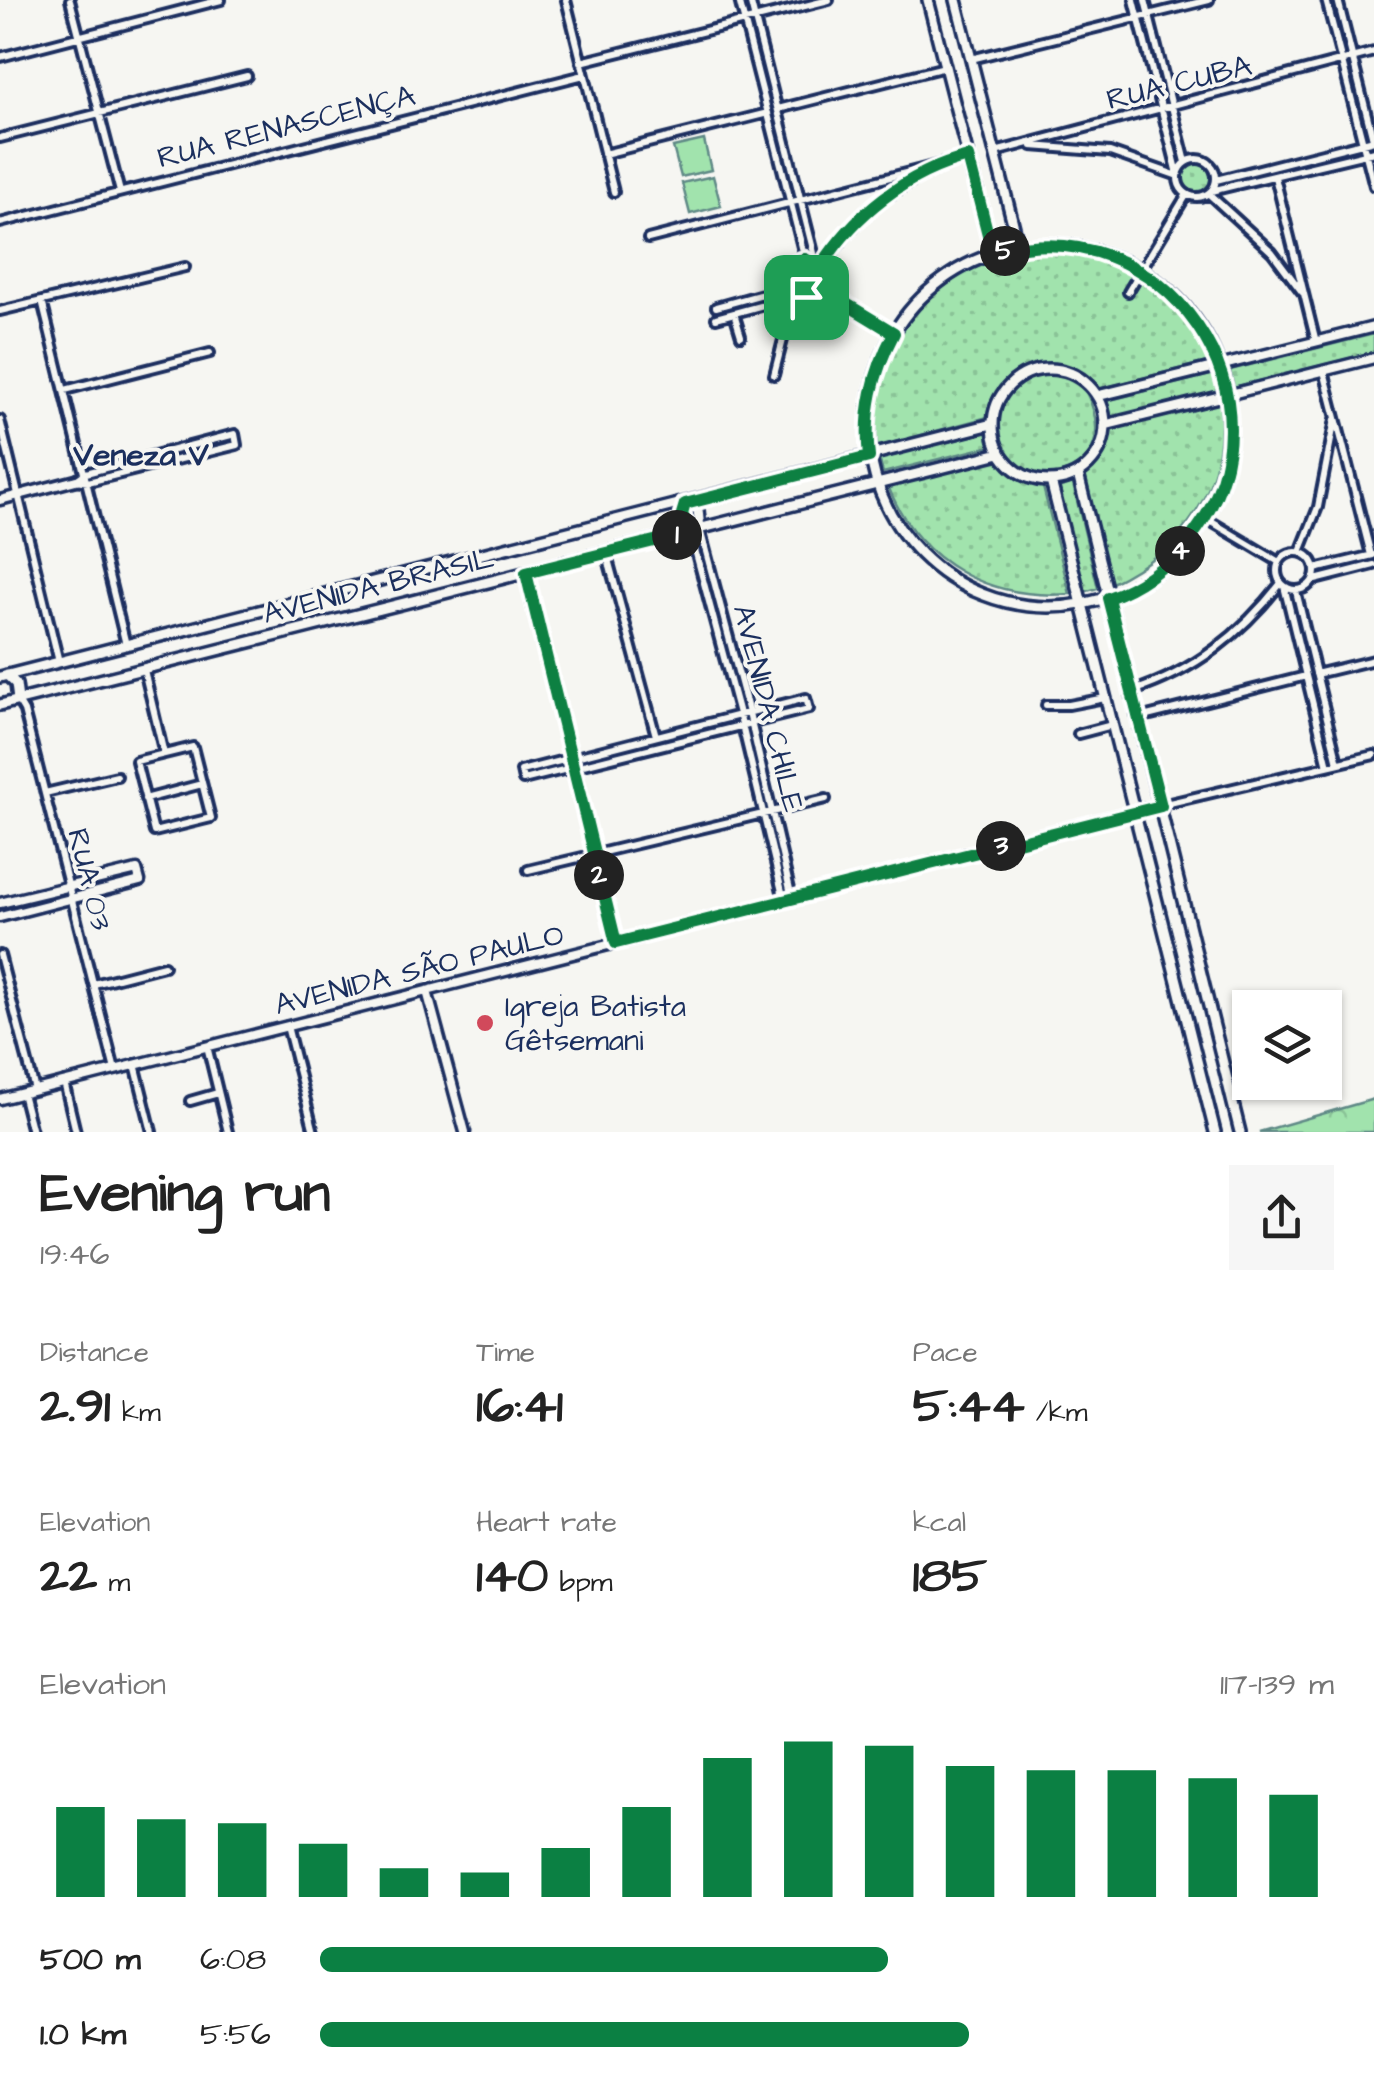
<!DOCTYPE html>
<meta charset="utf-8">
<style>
:root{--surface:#fff;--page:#f6f6f6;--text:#222;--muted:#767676;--accent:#0b8043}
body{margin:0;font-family:"Architects Daughter",sans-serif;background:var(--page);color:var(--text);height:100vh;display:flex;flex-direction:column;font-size:38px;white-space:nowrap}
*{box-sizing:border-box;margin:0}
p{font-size:32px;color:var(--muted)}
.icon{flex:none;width:55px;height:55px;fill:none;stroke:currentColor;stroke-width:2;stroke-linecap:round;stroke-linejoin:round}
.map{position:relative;height:1132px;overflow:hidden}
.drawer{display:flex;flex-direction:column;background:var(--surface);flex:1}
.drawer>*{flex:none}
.controls{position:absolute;left:1232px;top:990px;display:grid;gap:20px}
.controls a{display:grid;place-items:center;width:110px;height:110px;border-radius:0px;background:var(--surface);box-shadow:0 2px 8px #0004;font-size:50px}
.pin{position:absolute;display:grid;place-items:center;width:85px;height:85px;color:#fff;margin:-42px;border-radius:20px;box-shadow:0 5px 15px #0006}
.km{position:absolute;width:50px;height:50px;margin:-25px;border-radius:50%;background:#222;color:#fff;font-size:28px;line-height:50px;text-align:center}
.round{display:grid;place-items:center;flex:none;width:105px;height:105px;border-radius:0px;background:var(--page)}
.headline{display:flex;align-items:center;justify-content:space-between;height:170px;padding:0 40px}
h1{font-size:55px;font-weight:800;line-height:75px}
.figures{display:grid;grid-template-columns:repeat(3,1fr);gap:15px;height:170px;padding:10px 40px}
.figures div{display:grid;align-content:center}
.figures b{font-size:50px;font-weight:800}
.figures small{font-size:28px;font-weight:400}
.figures p{font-size:28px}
.chart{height:280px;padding:20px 40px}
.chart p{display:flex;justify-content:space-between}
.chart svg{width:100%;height:180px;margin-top:10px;stroke:var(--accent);stroke-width:6}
ul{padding:0 40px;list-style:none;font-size:32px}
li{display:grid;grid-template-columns:160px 120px 1fr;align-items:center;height:75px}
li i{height:25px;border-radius:12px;background:var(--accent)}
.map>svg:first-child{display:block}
.grass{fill:url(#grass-dots);stroke:#5e8986;stroke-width:2.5}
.forest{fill:url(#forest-crowns);stroke:#5e8986;stroke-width:2.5}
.garden{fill:#a1e3ad;stroke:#5e8986;stroke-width:2.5}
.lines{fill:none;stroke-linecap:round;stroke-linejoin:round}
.minor-casing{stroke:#1b2f5e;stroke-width:14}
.tertiary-casing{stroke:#1b2f5e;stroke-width:15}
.secondary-casing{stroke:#1b2f5e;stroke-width:16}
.minor{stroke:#f6f6f2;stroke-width:6}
.tertiary{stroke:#f6f6f2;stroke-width:8}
.secondary{stroke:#f6f6f2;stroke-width:9}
.route-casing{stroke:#fff;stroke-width:20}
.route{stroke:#0b8043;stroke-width:12}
.poi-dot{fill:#d1495b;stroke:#f6f6f2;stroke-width:4}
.labels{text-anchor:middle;stroke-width:8;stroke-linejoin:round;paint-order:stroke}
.street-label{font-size:30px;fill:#1b2f5e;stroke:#f6f6f2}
.poi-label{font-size:30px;fill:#1b2f5e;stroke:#f6f6f2;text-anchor:start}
.neighbourhood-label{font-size:32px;font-weight:bold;fill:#1b2f5e;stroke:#f6f6f2}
</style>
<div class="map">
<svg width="1374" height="1132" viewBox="0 0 1374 1132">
<defs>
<pattern id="grass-dots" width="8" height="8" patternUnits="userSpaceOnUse" patternTransform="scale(2.5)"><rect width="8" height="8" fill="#a1e3ad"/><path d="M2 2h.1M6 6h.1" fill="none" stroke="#8ac397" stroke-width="1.8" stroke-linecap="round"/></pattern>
<pattern id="forest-crowns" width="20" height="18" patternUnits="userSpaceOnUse" patternTransform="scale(2.5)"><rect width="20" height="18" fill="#a1e3ad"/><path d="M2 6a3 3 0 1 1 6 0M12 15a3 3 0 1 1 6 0" fill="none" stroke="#8ac397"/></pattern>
</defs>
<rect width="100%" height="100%" fill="#f6f6f2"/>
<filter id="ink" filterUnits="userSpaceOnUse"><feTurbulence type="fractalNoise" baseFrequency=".01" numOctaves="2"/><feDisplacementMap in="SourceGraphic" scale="20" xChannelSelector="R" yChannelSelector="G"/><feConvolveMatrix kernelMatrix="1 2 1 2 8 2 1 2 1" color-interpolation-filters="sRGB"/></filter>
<g filter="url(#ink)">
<path class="grass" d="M1183 178a14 14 0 1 1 28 0a14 14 0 1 1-28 0Z
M1031 249C1107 247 1182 289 1211 361L1086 392C1135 489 989 506 999 414L877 447C870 385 894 312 952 279 977 265 1003 257 1031 249Z
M1374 334V352L1234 387 1230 370Z
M1214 374 1218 392 1110 419 1106 401Z
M1220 402C1229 487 1185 548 1110 584L1084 473 1100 457 1110 429Z
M987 432 991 446 883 473 879 458Z
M998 459 1014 476 1043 487 1070 594C989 600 919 564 888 486Z
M1072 480 1098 588 1084 592 1055 484Z"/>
<path class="forest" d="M1374 1099V1132H1259Z"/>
<path class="garden" d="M704 140 711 170 681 177 673 147Z
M713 176 721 206 690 214 682 183Z"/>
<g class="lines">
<g class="minor-casing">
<path id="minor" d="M70 0 120 192
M566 0 614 192
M739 0 805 259
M750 0 817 265
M1134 0 1178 174
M1145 0 1186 162
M1326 0 1374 186
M1338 0 1373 139
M0 57 221 0
M971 59 1209 0
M581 62 829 0
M778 109 945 67
M0 138 247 76
M1032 146 1110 152 1178 176
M995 152 1374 52
M604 154 768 113
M1178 178a19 19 0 1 1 38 0a19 19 0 1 1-38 0Z
M1275 177 1316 342
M1216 180 1374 140
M1211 191 1374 152
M1209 194 1272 252 1302 292
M0 223 584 75
M648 239 968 157
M785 278a19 19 0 1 1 38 0a19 19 0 1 1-38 0Z
M820 268 868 209 931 169
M820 288 894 333
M1128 292 1187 194
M42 301 126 645
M716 307 788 287
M0 311 185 267
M734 313 741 336
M716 318 797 296
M1324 371 1371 555
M774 375 785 332 802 297
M65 390 210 353
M0 420 59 662
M235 434 237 445 88 482 76 480 86 473Z
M1205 518 1279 562
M700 529 749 713 792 898
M690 531 742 725 784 900
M1277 571a19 19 0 1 1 38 0a19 19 0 1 1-38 0Z
M606 552 656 736
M1300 552 1318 507 1335 419
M1315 569 1373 555
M525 573 616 943
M1315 580 1374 565
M1284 586 1328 766
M1296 591 1338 763
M144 670 164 754
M1316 674 1374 660
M1133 691C1195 671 1241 634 1281 583
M806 698 809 709 523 780 521 771Z
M18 701 24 711 115 1070
M1046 705H1069L1105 698
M1139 718 1306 676
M1078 734 1112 725
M193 747 211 818 154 832 136 761Z
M45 793 117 776
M145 799 202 784
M1161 805 1374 755
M528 870 826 799
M0 955 35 1090
M94 984 164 966
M287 1026 314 1132
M207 1046 228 1132
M135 1064 152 1132
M64 1082 76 1132
M22 1093 32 1132
M190 1101 218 1093"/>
</g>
<g class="tertiary-casing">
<path id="tertiary" d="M1219 366 1374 327
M1227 395 1374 358
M0 500 76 480
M0 903 137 870 140 881 0 917
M427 991 465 1132
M0 1099 1161 805"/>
</g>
<g class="secondary-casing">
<path id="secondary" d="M928 0 993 254
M956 0 1019 247
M868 426a181 181 0 1 1 362 0a181 181 0 1 1-362 0Z
M993 425a56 56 0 1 1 112 0a56 56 0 1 1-112 0Z
M1097 396 1219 366
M1105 425 1227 395
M1078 474 1240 1132
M1051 481 1215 1132
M690 503 698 510 700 529
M685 504 682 514 690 531
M7 675 16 684 18 700
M0 677 992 424
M0 705 1000 453"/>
</g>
<use href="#minor" class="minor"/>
<use href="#tertiary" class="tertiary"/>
<use href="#secondary" class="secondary"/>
</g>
</g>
<g class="lines" filter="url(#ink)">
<g class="route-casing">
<path id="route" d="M968 157 993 254C1163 201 1303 403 1188 541 1166 567 1140 587 1108 598L1161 806 616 943 526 573 690 532 682 514 685 504 869 457C864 412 873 373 894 333L820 288 806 297 793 294C781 279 785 263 805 259L820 268C853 215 907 172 968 157Z"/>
</g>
<use href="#route" class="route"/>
</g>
<circle class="poi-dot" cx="485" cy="1023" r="10"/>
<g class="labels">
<g class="street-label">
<text transform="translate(1179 82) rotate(-14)" y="10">RUA CUBA</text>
<text transform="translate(286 126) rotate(-14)" y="10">RUA RENASCENÇA</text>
<text transform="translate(378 585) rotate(-14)" y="10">AVENIDA BRASIL</text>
<text transform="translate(769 708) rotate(76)" y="10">AVENIDA CHILE</text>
<text transform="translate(90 879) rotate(76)" y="10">RUA 03</text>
<text transform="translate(419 969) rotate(-14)" y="10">AVENIDA SÃO PAULO</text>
</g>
<g class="poi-label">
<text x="505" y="1016">Igreja Batista<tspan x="505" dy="34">Gêtsemani</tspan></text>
</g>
<g class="neighbourhood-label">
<text x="141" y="465">Veneza V</text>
</g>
</g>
</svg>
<div class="controls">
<a><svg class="icon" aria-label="layers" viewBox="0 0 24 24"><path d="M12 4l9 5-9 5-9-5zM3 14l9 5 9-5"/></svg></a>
</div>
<div class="pin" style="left:806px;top:297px;background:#1e9e55"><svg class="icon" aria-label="arrive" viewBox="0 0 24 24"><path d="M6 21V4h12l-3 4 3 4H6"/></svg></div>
<b class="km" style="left:677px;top:535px">1</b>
<b class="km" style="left:599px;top:875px">2</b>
<b class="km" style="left:1001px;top:846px">3</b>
<b class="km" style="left:1180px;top:551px">4</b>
<b class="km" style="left:1005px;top:251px">5</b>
</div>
<section class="drawer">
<div class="headline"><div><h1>Evening run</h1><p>19:46</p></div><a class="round"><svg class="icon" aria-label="share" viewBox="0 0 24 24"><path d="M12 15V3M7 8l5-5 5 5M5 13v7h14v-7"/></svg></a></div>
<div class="figures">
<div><p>Distance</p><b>2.91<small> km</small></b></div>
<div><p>Time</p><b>16:41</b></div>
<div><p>Pace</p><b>5:44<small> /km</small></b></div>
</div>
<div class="figures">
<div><p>Elevation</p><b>22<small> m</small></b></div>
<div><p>Heart rate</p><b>140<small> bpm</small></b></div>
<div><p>kcal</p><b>185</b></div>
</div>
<div class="chart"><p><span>Elevation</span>117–139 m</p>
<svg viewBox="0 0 160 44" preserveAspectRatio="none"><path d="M5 44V22M15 44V25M25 44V26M35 44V31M45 44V37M55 44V38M65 44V32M75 44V22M85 44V10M95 44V6M105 44V7M115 44V12M125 44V13M135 44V13M145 44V15M155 44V19"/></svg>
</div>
<ul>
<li><b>500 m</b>6:08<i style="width:56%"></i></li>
<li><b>1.0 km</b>5:56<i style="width:64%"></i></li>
</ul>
</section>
